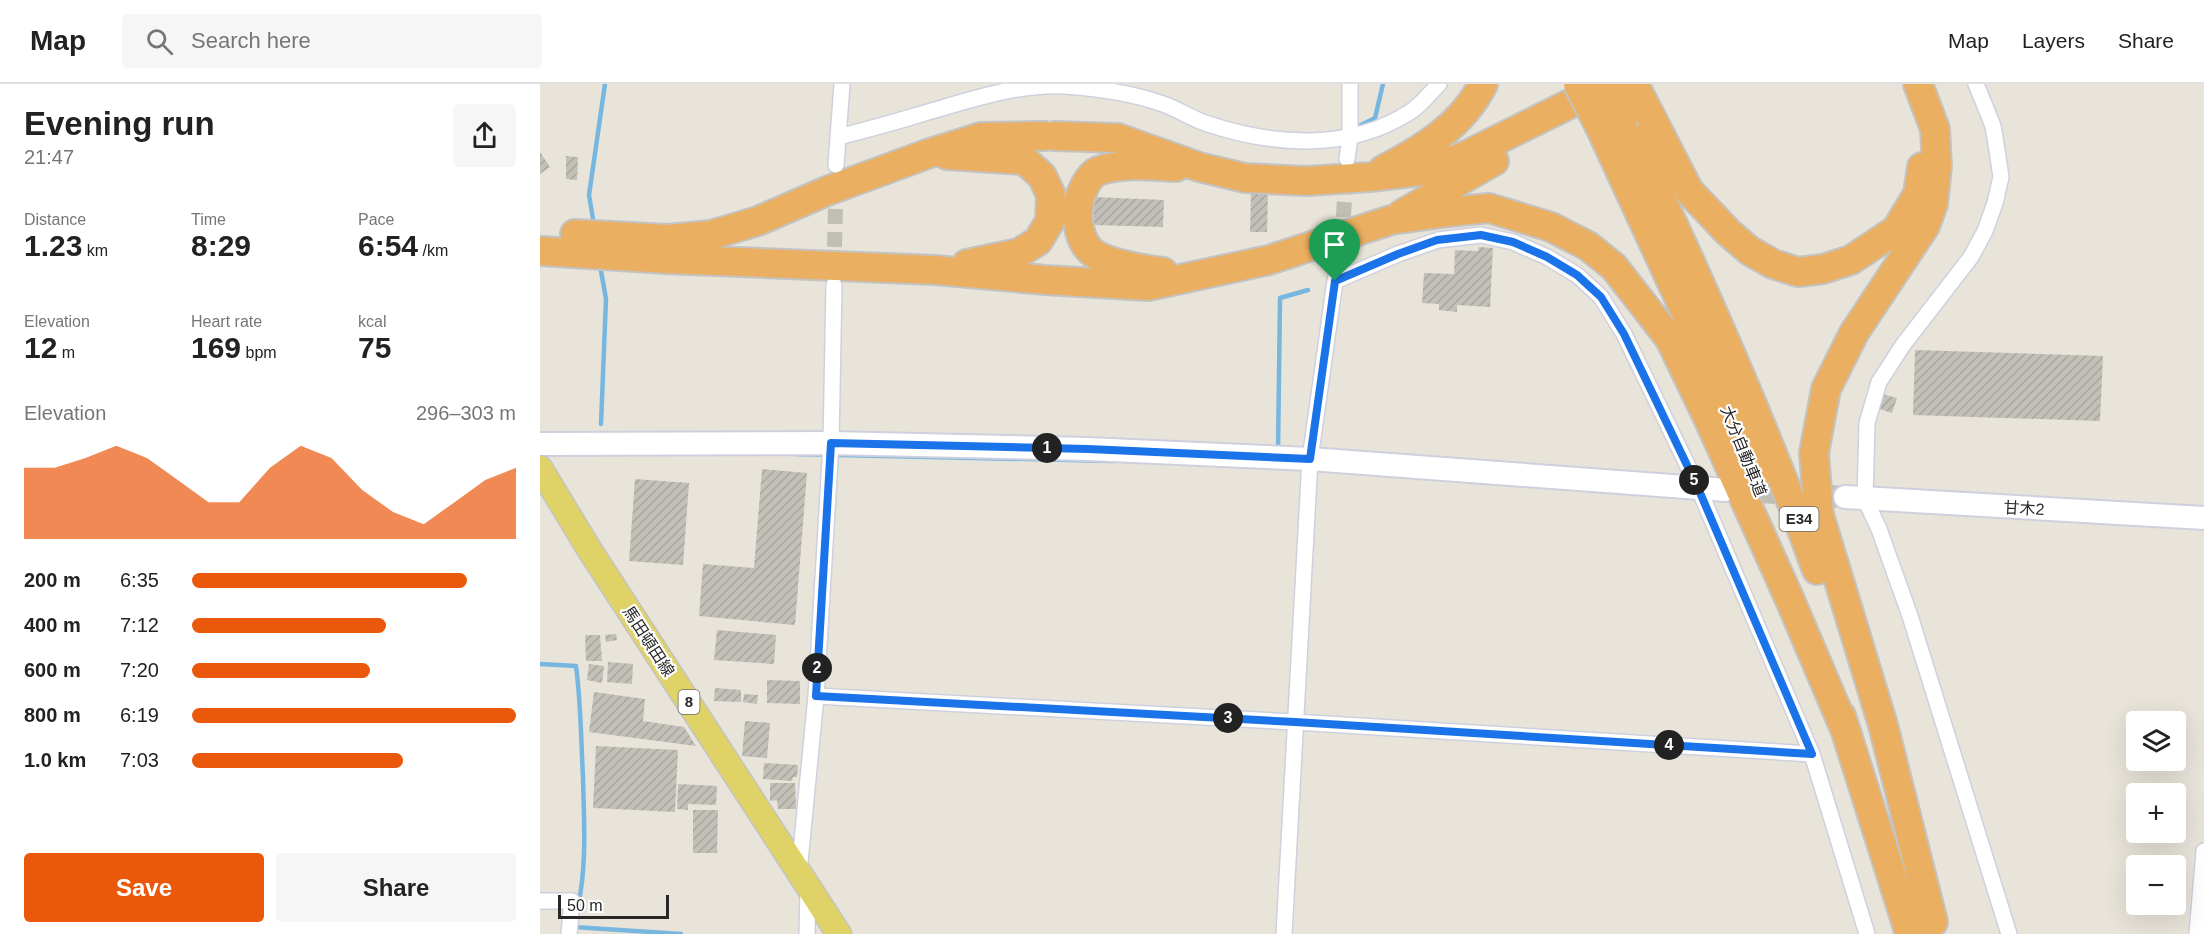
<!DOCTYPE html>
<meta charset="utf-8">
<style>
:root{--surface:#fff;--page:#f6f6f6;--text:#222;--muted:#767676;--line:#e0e0e0;--accent:#ea580c}
body{margin:0;font-family:Helvetica,"Noto Sans JP",sans-serif;background:var(--page);color:var(--text);height:100vh;display:flex;flex-direction:column;font-size:22px;white-space:nowrap}
*{box-sizing:border-box;margin:0}
p{font-size:20px;color:var(--muted)}
.icon{flex:none;width:33px;height:33px;fill:none;stroke:currentColor;stroke-width:2;stroke-linecap:round;stroke-linejoin:round}
.map{position:relative;flex:1;overflow:hidden}
.details{display:flex;flex-direction:column;background:var(--surface);width:540px}
.details>*{flex:none}
.controls{position:absolute;left:1586px;top:627px;display:grid;gap:12px}
.controls a{display:grid;place-items:center;width:60px;height:60px;border-radius:6px;background:var(--surface);box-shadow:0 6px 24px #0002;font-size:30px}
.scale{position:absolute;left:18px;bottom:15px;width:111px;box-sizing:border-box;padding-left:6px;border:3px solid #272727;border-top:0;font-size:16px;line-height:21px;white-space:nowrap;color:#272727;-webkit-text-stroke:4px #fff;paint-order:stroke}
.pin{position:absolute;display:grid;place-items:center;width:51px;height:51px;color:#fff;margin:-62px -26px;border-radius:50% 50% 50% 0;rotate:-45deg;box-shadow:0 0 6px #0007}
.pin .icon{rotate:45deg}
.km{position:absolute;width:30px;height:30px;margin:-15px;border-radius:50%;background:#222;color:#fff;font-size:16px;line-height:30px;text-align:center}
.round{display:grid;place-items:center;flex:none;width:63px;height:63px;border-radius:6px;background:var(--page)}
.overview{display:flex;align-items:center;justify-content:space-between;height:102px;padding:0 24px}
h1{font-size:33px;font-weight:700;line-height:45px}
.figures{display:grid;grid-template-columns:repeat(3,1fr);gap:9px;height:102px;padding:6px 24px}
.figures div{display:grid;align-content:center}
.figures b{font-size:30px;font-weight:700}
.figures small{font-size:16px;font-weight:400}
.figures p{font-size:16px}
.chart{height:168px;padding:12px 24px}
.chart p{display:flex;justify-content:space-between}
.chart svg{width:100%;height:108px;margin-top:6px;fill:var(--accent);opacity:.7}
.primary-button{display:flex;gap:12px;margin-top:auto;padding:12px 24px}
.primary-button a{flex:1;height:69px;border-radius:6px;background:var(--accent);color:#fff;font-size:24px;font-weight:700;line-height:69px;text-align:center}
.primary-button a+a{background:var(--page);color:var(--text)}
ul{padding:0 24px;list-style:none;font-size:20px}
li{display:grid;grid-template-columns:96px 72px 1fr;align-items:center;height:45px}
li i{height:15px;border-radius:8px;background:var(--accent)}
header{display:flex;align-items:center;gap:36px;box-sizing:border-box;height:84px;padding:0 30px;background:var(--surface);border-bottom:2px solid var(--line)}
header strong{font-size:28px}
nav{display:flex;gap:33px;margin-inline-start:auto;font-size:21px}
.search{width:420px;height:54px;background:var(--page);display:flex;align-items:center;gap:15px;box-sizing:border-box;padding:0 21px;border-radius:6px;color:var(--muted);font-size:22px}
main{display:flex;flex:1;min-height:0}
.map>svg:first-child{display:block}
.lines{fill:none;stroke-linecap:round;stroke-linejoin:round}
.stream{stroke:#77b6df;stroke-width:4.5}
.building{fill:url(#building-hatch)}
.street-tunnel{stroke:#c1beb6;stroke-width:15;stroke-dasharray:15 8;stroke-linecap:butt}
.secondary-tunnel{stroke:#c1beb6;stroke-width:22;stroke-dasharray:22 11;stroke-linecap:butt}
.street-casing{stroke:#cfd0de;stroke-width:18}
.secondary-casing{stroke:#cfd0de;stroke-width:26}
.primary-casing{stroke:#c3c3c3;stroke-width:27}
.highway-casing{stroke:#c3c3c3;stroke-width:32}
.street{stroke:#fff;stroke-width:15}
.secondary{stroke:#fff;stroke-width:22}
.primary{stroke:#dfd367;stroke-width:24}
.highway{stroke:#ebaf62;stroke-width:28}
.highway-bridge-casing{stroke:#c3c3c3;stroke-width:32;stroke-linecap:butt}
.highway-bridge{stroke:#ebaf62;stroke-width:28}
.route-casing{stroke:#fff;stroke-width:12}
.route{stroke:#1a73e8;stroke-width:8}
.labels{text-anchor:middle;stroke-width:4.5;stroke-linejoin:round;paint-order:stroke}
.shield{fill:#fff;stroke:#686868;stroke-width:1.5}
.shield-label{font-size:15px;font-weight:bold;fill:#272727}
.street-label{font-size:16px;fill:#272727;stroke:#fff}
</style>
<header>
<strong>Map</strong>
<div class="search"><svg class="icon" aria-label="search" viewBox="0 0 24 24"><circle cx="10" cy="10" r="6"/><path d="M15 15l6 6"/></svg>Search here</div>
<nav><a>Map</a><a>Layers</a><a>Share</a></nav>
</header>
<main>
<section class="details">
<div class="overview"><div><h1>Evening run</h1><p>21:47</p></div><a class="round"><svg class="icon" aria-label="share" viewBox="0 0 24 24"><path d="M12 15V3M7 8l5-5 5 5M5 13v7h14v-7"/></svg></a></div>
<div class="figures">
<div><p>Distance</p><b>1.23<small> km</small></b></div>
<div><p>Time</p><b>8:29</b></div>
<div><p>Pace</p><b>6:54<small> /km</small></b></div>
</div>
<div class="figures">
<div><p>Elevation</p><b>12<small> m</small></b></div>
<div><p>Heart rate</p><b>169<small> bpm</small></b></div>
<div><p>kcal</p><b>75</b></div>
</div>
<div class="chart"><p><span>Elevation</span>296–303 m</p>
<svg viewBox="0 0 160 44" preserveAspectRatio="none"><path d="M0 44V15L10 15L20 11L30 6L40 11L50 20L60 29L70 29L80 15L90 6L100 11L110 24L120 33L130 38L140 29L150 20L160 15V44z"/></svg>
</div>
<ul>
<li><b>200 m</b>6:35<i style="width:85%"></i></li>
<li><b>400 m</b>7:12<i style="width:60%"></i></li>
<li><b>600 m</b>7:20<i style="width:55%"></i></li>
<li><b>800 m</b>6:19<i style="width:100%"></i></li>
<li><b>1.0 km</b>7:03<i style="width:65%"></i></li>
</ul>
<div class="primary-button"><a>Save</a><a>Share</a></div>
</section>
<div class="map">
<svg width="1664" height="850" viewBox="0 0 1664 850">
<defs>
<pattern id="building-hatch" width="6" height="6" patternUnits="userSpaceOnUse" patternTransform="scale(1.5)"><rect width="6" height="6" fill="#c3c0b9"/><path d="M-1 1l2-2M0 6l6-6M5 7l2-2" fill="none" stroke="#a8a59f"/></pattern>
</defs>
<rect width="100%" height="100%" fill="#e8e4da"/>
<g class="lines">
<path class="stream" d="M813 45 835 34 843 0
M54 141 49 111 65 0
M60 181 66 215 61 340
M738 368 740 214 768 206
M255 370 573 377
M0 580 36 582C41 619 41 656 43 693 44 737 47 780 38 823
M34 843 141 850"/>
</g>
<path class="building" d="M0 68 10 83 0 90Z
M26 72 38 73 37 96 26 95Z
M711 110H728L727 148H710Z
M554 113 624 116 623 143 554 141Z
M939 163 953 164 950 223 917 221V228L899 226V220L882 219 884 189 914 190 915 166 938 167Z
M1375 266 1563 272 1560 337 1373 331Z
M1343 310 1357 314 1352 329 1339 325Z
M222 385 267 389 255 541 159 532 163 480 214 484Z
M95 395 149 399 143 481 89 477Z
M177 546 236 551 234 580 174 576Z
M76 550 77 556 66 558 65 551Z
M45 551H60L62 577H46Z
M68 578 93 580 92 600 67 598Z
M49 580 64 582 62 599 47 596Z
M227 596 260 597V620L227 619Z
M175 604 201 606V618L174 617Z
M54 608 105 615 103 637 144 643 156 662 49 648Z
M204 610 218 611 217 620 203 618Z
M205 637 230 639 227 674 202 672Z
M56 662 138 666 135 728 53 724Z
M224 679 258 681 257 693H253L252 697 223 695Z
M230 699H255L256 725H238L237 716 230 717Z
M138 700 177 702 176 721 148 720V726L137 725Z
M153 726H178L177 769H153Z"/>
<g class="lines">
<path class="street-tunnel" d="M802 156 806 90
M294 186 296 99"/>
<path class="secondary-tunnel" d="M1186 406 1305 413"/>
<g class="street-casing">
<path id="street" d="M1436 0 1453 42 1457 66 1461 93 1455 119 1445 147 1431 173 1363 261 1339 298 1327 339 1325 415 1339 445 1370 532 1469 850
M299 53C325 46 352 39 378 31 426 17 474 0 524 2 556 4 592 9 623 20 638 25 652 35 668 40 735 62 809 67 870 28 881 21 890 9 899 0
M807 75 810 54V0
M296 81 302 0
M795 197 858 170 898 156 941 151 973 158 1007 173 1037 191 1061 213 1084 250 1158 403 1272 670 1327 850
M276 612 755 638 1272 670
M259 788 276 612 291 359 294 201
M0 817H32L29 850
M267 850 268 803
M744 850 770 375 795 197 801 169
M1657 850 1664 767"/>
</g>
<g class="secondary-casing">
<path id="secondary" d="M0 360 291 359 548 365 770 375 1186 406
M1305 413 1664 434"/>
</g>
<g class="primary-casing">
<path id="primary" d="M0 384 49 465 299 850"/>
</g>
<g class="highway-casing">
<path id="highway" d="M1378 0 1395 45 1397 82 1393 120 1385 142 1314 249 1286 305 1274 369 1279 431 1343 641 1393 838
M1083 34C1154 182 1221 332 1277 486
M1112 35 1149 107 1188 148 1210 167 1233 180 1258 188 1283 185 1311 176 1356 146 1378 110 1382 83
M1060 43 1152 242 1215 394
M515 52 578 54 659 83 705 94 767 97 830 93 889 86 929 70 1066 2
M407 71 484 76 502 92 511 111 510 137 498 157 479 169 427 180
M843 86C883 65 922 42 943 0
M862 130 954 77
M35 150 128 155 171 151 218 137 287 107 390 69 441 53 504 52
M0 167 126 175 395 186 505 196 608 202 729 176 851 136 909 128 949 124 1011 143 1048 162 1074 183 1130 255 1169 336 1250 516 1307 650
M623 188C606 186 571 180 556 171 538 160 535 132 540 113 543 105 549 91 558 87 582 78 610 82 636 83
M1301 632 1370 850"/>
</g>
<use href="#street" class="street"/>
<use href="#secondary" class="secondary"/>
<use href="#primary" class="primary"/>
<use href="#highway" class="highway"/>
<g class="highway-bridge-casing">
<path id="highway-bridge" d="M1038 0 1060 43
M1066 0 1083 34
M1094 0 1112 35"/>
</g>
<use href="#highway-bridge" class="highway-bridge"/>
</g>
<g class="lines">
<g class="route-casing">
<path id="route" d="M941 151 973 158 1007 173 1037 191 1061 213 1084 250 1158 404 1272 670 755 638 276 612 291 359 548 365 770 375 795 197 858 170 897 156Z"/>
</g>
<use href="#route" class="route"/>
</g>
<g class="labels">
<g class="shield">
<rect x="1239.5" y="423" width="39" height="24" rx="4.5"/>
<rect x="138.5" y="606" width="21" height="24" rx="4.5"/>
</g>
<g class="shield-label">
<text x="1259" y="440">E34</text>
<text x="149" y="623">8</text>
</g>
<g class="street-label">
<text transform="translate(1204 367) rotate(68)" y="6">大分自動車道</text>
<text transform="translate(1484 424) rotate(3)" y="6">甘木2</text>
<text transform="translate(109 557) rotate(57)" y="6">馬田頓田線</text>
</g>
</g>
</svg>
<div class="controls">
<a><svg class="icon" aria-label="layers" viewBox="0 0 24 24"><path d="M12 4l9 5-9 5-9-5zM3 14l9 5 9-5"/></svg></a>
<a>+</a>
<a>−</a>
</div>
<div class="scale">50 m</div>
<div class="pin" style="left:795px;top:197px;background:#1e9e55"><svg class="icon" aria-label="arrive" viewBox="0 0 24 24"><path d="M6 21V4h12l-3 4 3 4H6"/></svg></div>
<b class="km" style="left:507px;top:364px">1</b>
<b class="km" style="left:277px;top:584px">2</b>
<b class="km" style="left:688px;top:634px">3</b>
<b class="km" style="left:1129px;top:661px">4</b>
<b class="km" style="left:1154px;top:396px">5</b>
</div>
</main>
